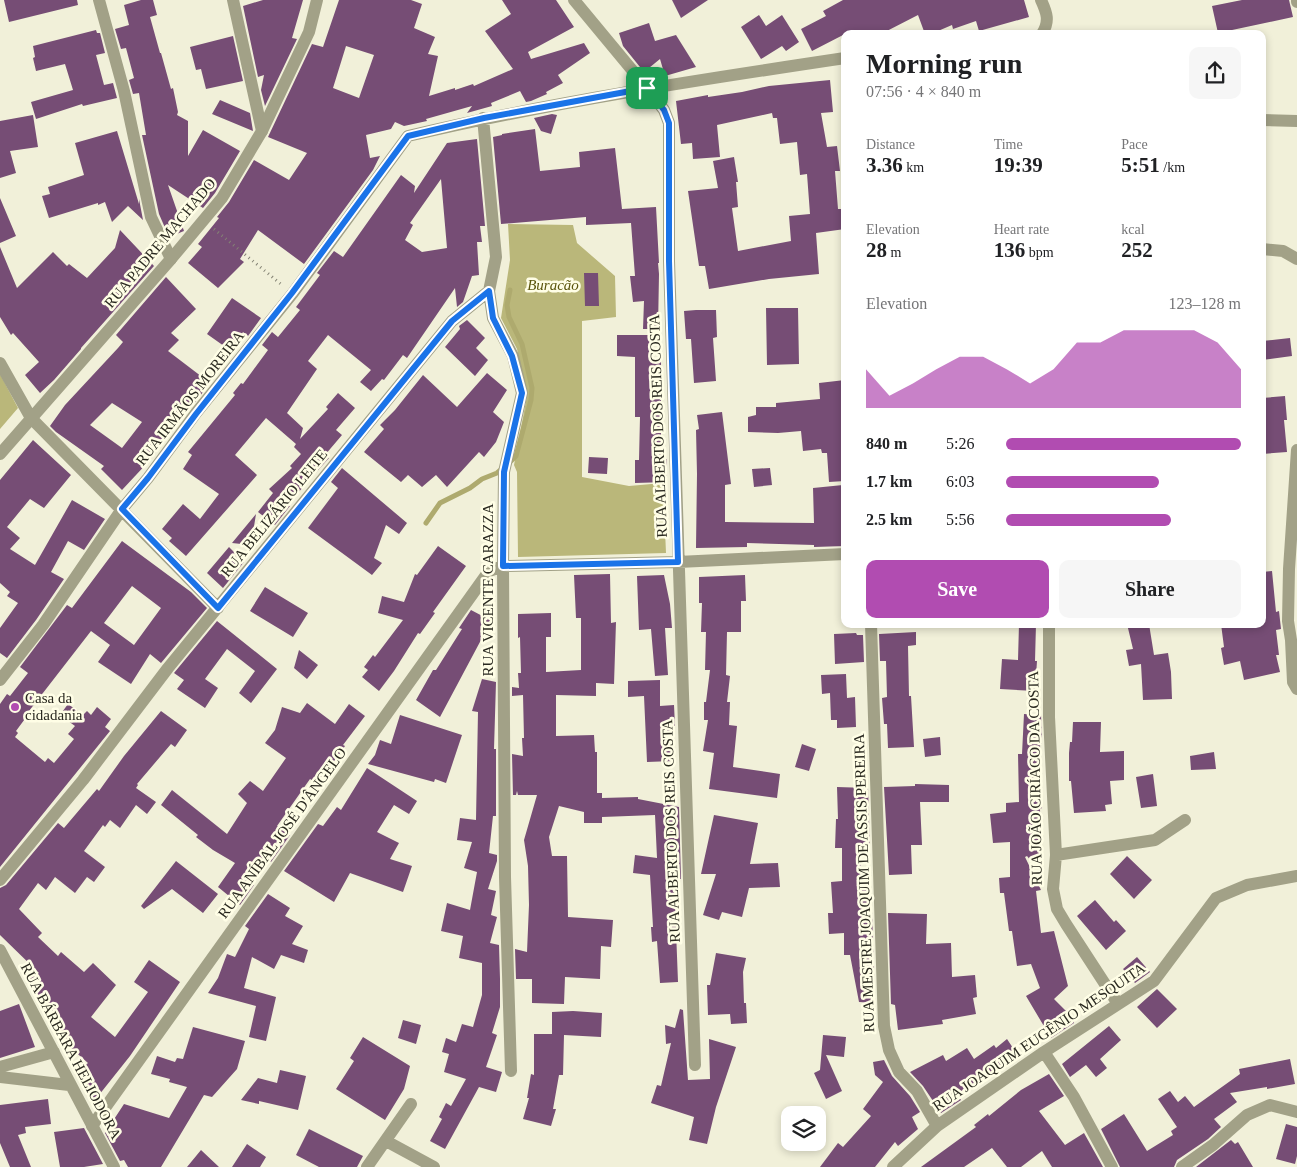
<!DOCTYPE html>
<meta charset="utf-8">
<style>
:root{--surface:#fff;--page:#f6f6f6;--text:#202124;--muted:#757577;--accent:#b14cb1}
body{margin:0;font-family:Georgia,serif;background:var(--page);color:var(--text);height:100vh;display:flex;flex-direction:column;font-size:19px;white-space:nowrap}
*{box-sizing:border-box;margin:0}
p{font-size:16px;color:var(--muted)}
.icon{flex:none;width:28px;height:28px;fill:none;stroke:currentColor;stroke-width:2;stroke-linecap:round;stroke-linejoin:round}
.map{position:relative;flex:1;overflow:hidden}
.details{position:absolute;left:841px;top:30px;width:425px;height:598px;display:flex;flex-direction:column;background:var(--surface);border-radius:10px;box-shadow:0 2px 8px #0003}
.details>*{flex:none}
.controls{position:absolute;left:781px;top:1106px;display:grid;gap:10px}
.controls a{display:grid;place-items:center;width:45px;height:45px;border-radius:10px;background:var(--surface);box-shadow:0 2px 8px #0003;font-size:25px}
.pin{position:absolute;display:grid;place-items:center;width:42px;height:42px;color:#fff;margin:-21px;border-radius:10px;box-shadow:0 2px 8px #0006}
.round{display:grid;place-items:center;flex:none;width:52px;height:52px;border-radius:10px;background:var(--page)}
.head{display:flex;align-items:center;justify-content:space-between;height:85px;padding:0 25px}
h1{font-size:28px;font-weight:700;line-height:38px}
.metrics{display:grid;grid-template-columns:repeat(3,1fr);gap:8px;height:85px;padding:5px 25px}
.metrics div{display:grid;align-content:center}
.metrics b{font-size:21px;font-weight:700}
.metrics small{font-size:14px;font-weight:400}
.metrics p{font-size:14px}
.chart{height:140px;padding:10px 25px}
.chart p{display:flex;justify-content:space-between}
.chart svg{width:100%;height:90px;margin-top:5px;fill:var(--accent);opacity:.7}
.cta{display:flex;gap:10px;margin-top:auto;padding:10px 25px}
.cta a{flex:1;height:58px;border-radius:10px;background:var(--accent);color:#fff;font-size:20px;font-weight:700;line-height:58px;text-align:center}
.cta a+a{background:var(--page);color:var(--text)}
ul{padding:0 25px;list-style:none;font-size:16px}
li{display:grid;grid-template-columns:80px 60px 1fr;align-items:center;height:38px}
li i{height:12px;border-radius:6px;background:var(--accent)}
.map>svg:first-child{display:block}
.forest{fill:#bab77a}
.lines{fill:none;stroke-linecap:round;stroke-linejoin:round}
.stream{stroke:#aeaa6e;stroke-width:5}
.building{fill:#764d75;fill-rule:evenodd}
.path{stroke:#848374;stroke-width:3;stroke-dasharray:1 4;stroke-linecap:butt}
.minor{stroke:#a2a187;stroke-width:12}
.tertiary{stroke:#a2a187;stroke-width:12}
.route-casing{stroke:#fff;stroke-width:10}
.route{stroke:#1a73e8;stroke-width:6}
.poi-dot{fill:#b14cb1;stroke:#fffee6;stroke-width:2}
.labels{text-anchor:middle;stroke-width:5;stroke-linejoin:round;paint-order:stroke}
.street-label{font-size:15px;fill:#2a2920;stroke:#fffee6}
.park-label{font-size:15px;font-style:italic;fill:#5b550d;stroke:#fffee6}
.poi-label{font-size:15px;fill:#2a2920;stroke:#fffee6;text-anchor:start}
</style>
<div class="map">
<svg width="1297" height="1167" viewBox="0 0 1297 1167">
<rect width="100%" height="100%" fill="#f1f0d9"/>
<path class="forest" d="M508 224 573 225 577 243 615 276 616 317 582 321V477L629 486 663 483 666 553 518 557 517 472 514 465 527 396 517 349 501 318 510 260Z
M0 374 18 408 0 429Z"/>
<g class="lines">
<path class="stream" d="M509 463 516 456 531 400 532 388 522 344 509 317 507 305 510 290
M426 523 440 503 470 488 482 479 497 473 503 468"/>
</g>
<path class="building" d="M4 0H77L78 5 9 22Z
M141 0H153L157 15 150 17 160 53H161L171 89 173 88 178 112 177 115 188 121V156L203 130 240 151 215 193 203 208 168 185 184 231 169 237 159 214 142 135H146L139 93 133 94 129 80 134 78 126 48 121 49 115 29 129 25 124 5Z
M263 0H303L292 38 297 39 265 106 261 90 264 75 258 77 243 6Z
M339 0H411L422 4 414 28 435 37 428 54 438 56 429 96 455 88V90L473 84 474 86 513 69 485 31 511 14 502 0H556L574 27 528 52 531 59 584 43 590 53 558 75 563 83 546 92 547 94 531 101 526 102 520 91 491 103 492 106 467 113 472 106 426 119 427 121 404 126 395 122 391 129 366 135 370 158 380 156 373 170 304 264 258 230 240 259 244 262 218 288 188 263 202 247 198 244 219 218 217 217 229 202 254 160 289 180 307 153 268 137 312 44 323 47ZM346 46 374 55 359 98 333 88Z
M672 0H708L681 18Z
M843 0H1024L1029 17 979 31 976 21 953 29 952 25 931 34H925L918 15 881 34H845L812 51 801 29 826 16 823 11Z
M1242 0H1289L1293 17 1218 33 1212 6Z
M759 15 766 26 782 15 799 42 786 51 782 46 761 59 741 27Z
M649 23 655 41 676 35 696 67 665 76 660 59 644 72 623 46 619 33Z
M96 30 97 33H100L105 53 96 55 104 85 113 83 117 98 83 106 82 104 36 119 31 102 73 90 65 64 36 71 33 58 35 57 33 46Z
M233 36 243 81 206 89 201 69 196 70 190 47Z
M830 80 833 112 821 113 827 147 837 146 840 171H835L838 209H845V229L816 233 819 274 769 279 709 289 705 266H699L688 191 718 188 713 161 734 157 738 182H736L738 207 732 208 738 251 791 241 789 216 810 214 807 174 800 175 797 142 780 144 777 118H773L772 113 717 125 720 157 693 159 692 143 681 144 676 101 708 95V97L742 92 769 86Z
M220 100 250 113 253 131 212 114Z
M552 114 557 115 551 134 541 131 534 118Z
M33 115 38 147 10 151 16 173 0 178V121Z
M535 129 540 171 580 167 579 152 615 148 622 209 656 207 659 263H658L659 274 658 329H643L644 301 633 302 630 276H635L631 223 586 225V217L501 224 493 137 502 135V134Z
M117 131 139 204V199L143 220 128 206 112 222 105 202 98 205V203L49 218 42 196 50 194 48 187 84 175 75 143Z
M477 139 485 226H480L482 242H477L479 275 472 276 463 302 457 307 455 288 407 358 403 355 384 380 382 379 371 391 360 382 371 370 328 335 308 361 317 369 287 413 303 428 300 439 328 409 326 407 338 393 355 408 336 430 342 435 325 455 329 458 288 504 290 506 275 525 258 512 273 493 269 489 292 468 290 466 301 454 294 447 296 444 266 418 235 455 257 475 186 556 169 541 172 538 162 529 183 504 200 519 219 494 183 469 192 455 188 452 235 395 233 393 241 383 243 384 268 350 262 345 272 332 278 337 300 310 296 307 320 275 317 273 334 251 343 257 401 175 415 186 414 193 447 143ZM441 179 447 248 422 252 405 240 413 225 410 223Z
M0 198 16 236 0 243Z
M120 230 154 266 81 348V349L54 380 40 393 25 375 39 362 13 333 11 335 0 317V247L17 288 53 252 67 266 69 264 87 278 115 248Z
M584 273H598L599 306H585Z
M166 277 196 309 171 333 179 340 168 351 210 383 150 460 122 490 101 469 104 466 56 432 50 426 65 405 118 348 123 342 116 335ZM112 403 142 422 122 448 90 425Z
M232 298 261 318 248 336 243 332 231 351 207 334Z
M766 308H798L799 364 767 365Z
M696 310H716L717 337 713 338 716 381 694 383 691 339H686L684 311Z
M467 320 485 338 476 348 488 360 475 376 445 347 460 329 459 326Z
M617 335H653V362H661V460L667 459V482L635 483V460H639L640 417H635V357L617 356Z
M1290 338 1292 356 1262 360V341Z
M487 373 507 390 493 412 504 422 496 442 484 457 479 452 447 487 436 475 422 487 408 475 401 482 364 452 384 429 380 425 395 410 423 375 457 407Z
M845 380V481L829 482 827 453H822L821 449 803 451 801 431 778 433 748 432V417L756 415V407H776V403L820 399 819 383Z
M1285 396 1287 420H1284L1287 452 1262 454V398Z
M722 412 731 484 725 485V522L814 523 813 488 843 485 845 511V546L814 547V545L747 543V547L696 548 697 474 696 430 699 429 697 415Z
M33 440 71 475 44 508 30 499 7 527 20 538 10 549 35 565 72 500 105 519 84 550 68 541 51 572 64 579 36 620 7 658 0 653V628L18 603 7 596 10 592 0 583V480Z
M589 457 608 458 607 474 588 473Z
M342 468 407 523 399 534 386 525 374 558 382 563 372 575 308 528 338 488 331 482Z
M770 468 772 485 754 487 752 469Z
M256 514 251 545 232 543Z
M122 541 191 592 207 608 161 663 150 654 131 684 98 662 110 645 91 631 29 711 30 712 16 731 18 733 15 737 45 762 48 758 54 763 74 739 68 734 75 726 60 715 68 704 83 715 87 711 91 715 97 707 111 719 105 727 110 731 0 867V704L7 694 10 696 28 673 20 667 67 605 72 608ZM132 586 161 608 134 645 104 623Z
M438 546 466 566 433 612 435 613 420 634 418 633 394 671 379 691 362 677 368 670 364 667 373 655 375 657 403 620 378 613 382 596 404 602 415 574 417 575Z
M229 547 244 562 223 588 207 573Z
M1272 571 1276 612 1279 611 1281 629 1276 630 1279 655H1276L1280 672 1244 680 1240 661 1224 665 1221 648 1224 647 1221 624H1262V572Z
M610 574 611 623 616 622 614 684 596 683V696L556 695V736L594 735 595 752H597V793H602V798L638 797V799L679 807 681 879H674L678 982 660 983 657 941 652 942 651 927H653L650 875 633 873 635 855 657 858 655 815 602 817V823H584V812L559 806 549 837 552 856H567L568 917 613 920 611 947 601 946 600 979 565 977 564 1004 532 1003V979H516L515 949 527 952 529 905 528 866 524 840 537 795H518L517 791 516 795H513L512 754 523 756 522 738H524L523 695 512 696V687L519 688 518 673H521L520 637 518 638V614L551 613V637H546V672L581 670V618H576L574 575Z
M664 575 670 604 672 628H665L668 675 655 676 651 629 639 630 637 576Z
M745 575 746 601H741V632H727L726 675 730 676 727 702H730L729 725 737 726 733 767 780 774 777 798 709 789 714 753 703 751 708 720H704V702H706L710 670H705L706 632H701L702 603H699V577Z
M265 587 308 613 293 637 250 611Z
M471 610 490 620 481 640 440 717 416 700 433 670H436L462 629 459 628Z
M217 621 277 669 251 703 239 693 255 671 227 649 205 679 218 688 205 708 177 689 184 680 174 673Z
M1019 624H1036L1035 661H1037L1035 691 1000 689 1002 659 1018 660Z
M1127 624H1149L1154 655 1168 653 1171 672 1172 699 1143 700 1141 664 1129 666 1126 650 1133 649Z
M916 632V645L908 646 909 696H911L914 747 888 748 887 724H884L882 698 887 697 886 661H880L879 634Z
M856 633 857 635H863L864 662 835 664 834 634Z
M299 650 318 665 307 679 294 668Z
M846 674 847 698 855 697 856 727 837 728V720H831L830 693 822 694 821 675Z
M482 679 496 682 494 749H496V816H493L489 853 497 855V861L488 889 496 891 491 915 497 917 490 943 499 945 500 979V1007L492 1033 497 1035 486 1067 502 1072 496 1092 479 1087 445 1149 430 1141 442 1119 439 1117 446 1103 451 1106 466 1079 444 1072 449 1054 442 1052 446 1038 456 1042 462 1024 473 1027 482 995V963L459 958 463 936 441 931 447 903 470 910 477 872 464 868 472 842 457 840 460 818 476 820 478 712 472 711Z
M660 680V706L674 705 675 726H672L673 761 647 762 644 696 628 697V681Z
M307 703 335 724 349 704 365 716 343 745 345 746 318 784 310 779 277 826 290 835 271 862 263 858 249 882 254 885 240 905 218 887 235 863 213 850 196 837 198 835 161 805 172 790 227 834 247 803 238 794 250 781 263 791 286 758 265 743 275 730 282 707 300 713Z
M161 711 187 730 175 747 171 744 137 784 138 785 136 788 156 802 147 814 136 805 120 828 110 820 105 827 103 825 84 851 105 867 94 882 87 877 75 893 55 877 46 890 38 883 19 909 42 933 38 937 58 956 61 952 84 972 93 963 116 985 91 1017 115 1037 148 992 134 982 149 960 180 982 130 1056 95 1100 75 1074 88 1063 54 1033 64 1024 32 988 27 980 39 973 0 935V888L6 885 58 823 64 828 97 789 99 791 124 756Z
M1024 714 1041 715 1042 744H1040L1042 808 1040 809 1041 861H1031L1027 856 1025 857 1041 890 1036 891 1041 933 1054 931 1068 986 1054 999 1069 1014 1074 1023 1051 1038 1026 996 1040 988 1031 964 1017 966 1012 931H1009L1004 893H1000L999 878 1010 877V842L993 843 990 814 1006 812V803L1019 802 1018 754H1022Z
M400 715 462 735 446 783 435 779 434 782 368 764 375 755 380 740 391 744Z
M1073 722H1101L1100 752 1124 751V780L1110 781 1112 804 1105 805 1106 811 1074 813 1071 781H1069V753L1070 742H1072Z
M940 737 941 755 925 757 923 739Z
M802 744 816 749 809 771 795 767Z
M1214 752 1216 769 1191 770 1190 756Z
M367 768 417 801 409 814 394 805 377 832 399 843 390 859 412 866 403 892 350 873 334 902 284 871 318 824 323 826 337 807 341 810Z
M1153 774 1157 806 1141 808 1136 777Z
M915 784 949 785V802H920L922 845H911L912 874 889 875 884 787 915 786Z
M837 787 868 788 870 848H860L861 880H867L868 912H872L875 1003 859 1002 850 955H844V933L829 934 828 913H833L831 882 842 881V848H835L836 819H838Z
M714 815 758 823 750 864 778 863 780 887 749 888 742 917 722 912 719 920 703 915 716 874H701Z
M1127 856 1152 880 1134 899 1110 874Z
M176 861 218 894 203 913 172 889 144 909 141 906Z
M268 894 290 908 285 916 303 926 292 944 308 950 304 963 281 955 274 969 252 957 244 988 276 997 266 1041 249 1037 256 1006 208 993 218 978 227 954 235 957 249 929 245 926Z
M1095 900 1114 922 1116 920 1126 931 1106 950 1077 916Z
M888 913 927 914 926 944 951 943 952 977 975 975 977 997 973 998 976 1014 942 1020 943 1024 898 1030 895 1005 891 1004Z
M716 953 746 958 743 972 744 1003H746L747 1023 731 1024 730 1014 708 1015 707 985H710Z
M1137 957 1150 972 1135 983 1123 969Z
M1157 989 1177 1009 1157 1028 1137 1007Z
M19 1004 35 1047 0 1058V1011Z
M680 1009 683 1010 688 1080 710 1079 709 1039 736 1047 716 1107 707 1144 689 1140 694 1117 651 1103 657 1085 661 1086 671 1043 666 1044 665 1025 675 1028Z
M573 1011 602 1013 601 1037 564 1035 563 1075H559L553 1109H556L551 1126 523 1119 529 1098H527L531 1074 534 1075V1034H552V1012Z
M403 1020 421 1025 416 1044 398 1038Z
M1109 1026 1121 1040 1100 1059 1107 1068 1096 1077 1086 1065 1070 1077 1062 1064Z
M193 1027 245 1041 237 1069 212 1097 204 1095 161 1167H128L124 1160 120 1161 105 1133 124 1104 169 1118 187 1087 169 1082 170 1079 151 1074 157 1056 175 1062 177 1058 183 1059Z
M823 1035 846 1037 844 1057 826 1055 842 1091 826 1099 814 1073 820 1070Z
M363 1037 410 1066 404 1089 385 1120 336 1089 354 1061 350 1058Z
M1007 1039 1017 1054 957 1094 961 1100 941 1113 923 1086 910 1072 943 1055 946 1061 967 1048 974 1059 994 1045 996 1048Z
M1290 1059 1295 1084 1267 1089V1087L1230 1093 1237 1102 1214 1119 1221 1127 1208 1139 1177 1160 1174 1167H1120L1101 1129 1124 1114 1147 1151 1173 1135 1171 1131 1177 1127 1158 1099 1170 1091 1178 1102 1185 1096 1194 1107 1240 1074 1239 1069Z
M884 1060 892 1076 910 1096 920 1112 912 1117 918 1129 898 1146 895 1142 875 1167H820L838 1143 843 1147 871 1116 863 1109 883 1082 875 1075 873 1062Z
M280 1070 306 1076 298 1110 259 1101V1104L241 1100 258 1078 277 1083Z
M1049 1074 1064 1096 1039 1111 1065 1145 1084 1133 1103 1167H1052L1042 1151 1021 1167H1007L992 1148 964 1167H921L976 1127 974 1125 988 1114 989 1116 1021 1090Z
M48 1099 51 1124 25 1127 26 1133 18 1135 31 1167H10L0 1143V1105Z
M1286 1124 1297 1127V1156L1295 1164 1276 1159Z
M84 1128 103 1164 84 1167H60L54 1132Z
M309 1129 363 1156 357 1167H319L296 1155Z
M1231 1140 1235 1144 1238 1142 1253 1167H1196Z
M247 1144 266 1157 260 1167H232Z
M201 1150 219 1167H187Z"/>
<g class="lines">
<path class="path" d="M214 229 282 285"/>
<path class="minor" d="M99 0 124 91 151 217 171 259
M233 0 262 131
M574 0 647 88 664 110 669 123V261L695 1065
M1041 0C1047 13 1050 21 1042 34
M1297 0V2
M483 118 496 257 489 291 493 318 513 356 522 393 504 472 503 566 505 877 511 1071
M1262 120 1297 121
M1262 249 1283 251 1297 259
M31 418 218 608
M1297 450 1289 569 1288 621 1291 640 1293 682 1297 689
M871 624 884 1026 889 1050 899 1072 917 1091 937 1126
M1049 624V717L1056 855 1053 889 1057 909 1066 924 1118 1004
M0 680 43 625 122 509 148 478 196 413 293 293 408 136C552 102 698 80 845 58
M1056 855 1155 840 1185 820
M0 880 83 780 168 668 452 321 489 291
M1044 1052 1074 1097 1112 1167
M92 1126 489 571 503 566 678 562 845 554
M386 1141 434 1167
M367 1167 411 1104
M893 1167 937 1126 1044 1052 1154 981 1216 898 1247 885 1297 876
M1182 1167 1213 1145 1247 1115 1270 1105 1297 1112"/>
<path class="tertiary" d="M0 363 31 418
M0 454 171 259 222 198 262 131 309 32 317 0
M0 950 114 1167
M0 1067 54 1052
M0 1077 69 1085"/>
</g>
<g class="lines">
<g class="route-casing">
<path id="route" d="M647 88 664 110 669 123V261L678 562 503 566 504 472 522 393 512 356 493 318 489 291 452 321 218 608 122 509 148 478 196 414 292 293 408 136 484 118Z"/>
</g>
<use href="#route" class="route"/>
</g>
<circle class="poi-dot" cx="15" cy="707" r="5"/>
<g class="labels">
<g class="street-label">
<text transform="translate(160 243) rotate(-50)" y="5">RUA PADRE MACHADO</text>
<text transform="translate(190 398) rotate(-52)" y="5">RUA IRMÃOS MOREIRA</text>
<text transform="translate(658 426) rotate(-92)" y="5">RUA ALBERTO DOS REIS COSTA</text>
<text transform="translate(274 513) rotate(-51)" y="5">RUA BELIZÁRIO LEITE</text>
<text transform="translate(488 590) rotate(-90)" y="5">RUA VICENTE CARAZZA</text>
<text transform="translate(1035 778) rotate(-91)" y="5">RUA JOÃO CIRÍACO DA COSTA</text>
<text transform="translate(671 831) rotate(-92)" y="5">RUA ALBERTO DOS REIS COSTA</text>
<text transform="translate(282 833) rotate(-54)" y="5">RUA ANÍBAL JOSÉ D'ÂNGELO</text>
<text transform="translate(864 883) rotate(-92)" y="5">RUA MESTRE JOAQUIM DE ASSIS PEREIRA</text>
<text transform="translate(1039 1037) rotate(-34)" y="5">RUA JOAQUIM EUGÊNIO MESQUITA</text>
<text transform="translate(71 1051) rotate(62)" y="5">RUA BÁRBARA HELIODORA</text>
</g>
<g class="park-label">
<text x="553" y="290">Buracão</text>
</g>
<g class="poi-label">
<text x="25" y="703">Casa da<tspan x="25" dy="17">cidadania</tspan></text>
</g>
</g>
</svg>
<div class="controls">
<a><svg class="icon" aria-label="layers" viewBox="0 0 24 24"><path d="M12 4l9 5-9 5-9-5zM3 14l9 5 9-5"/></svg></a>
</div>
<div class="pin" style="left:647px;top:88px;background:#1e9e55"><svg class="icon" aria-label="arrive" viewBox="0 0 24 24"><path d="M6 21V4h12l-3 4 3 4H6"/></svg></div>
<section class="details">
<div class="head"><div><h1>Morning run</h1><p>07:56 · 4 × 840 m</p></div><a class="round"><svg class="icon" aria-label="share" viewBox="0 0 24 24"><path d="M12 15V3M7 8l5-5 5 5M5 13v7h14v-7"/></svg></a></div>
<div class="metrics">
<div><p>Distance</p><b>3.36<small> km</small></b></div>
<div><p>Time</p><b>19:39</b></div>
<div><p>Pace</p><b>5:51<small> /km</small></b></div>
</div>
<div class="metrics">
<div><p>Elevation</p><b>28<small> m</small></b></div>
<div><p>Heart rate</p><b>136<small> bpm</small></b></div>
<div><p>kcal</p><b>252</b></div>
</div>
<div class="chart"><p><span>Elevation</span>123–128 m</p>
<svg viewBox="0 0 160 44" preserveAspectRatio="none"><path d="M0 44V25L10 38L20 32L30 25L40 19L50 19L60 25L70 32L80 25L90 12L100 12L110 6L120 6L130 6L140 6L150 12L160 25V44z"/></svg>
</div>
<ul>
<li><b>840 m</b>5:26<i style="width:100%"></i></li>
<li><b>1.7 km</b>6:03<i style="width:65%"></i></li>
<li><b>2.5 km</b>5:56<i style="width:70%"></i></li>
</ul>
<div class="cta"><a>Save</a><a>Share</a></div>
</section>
</div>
